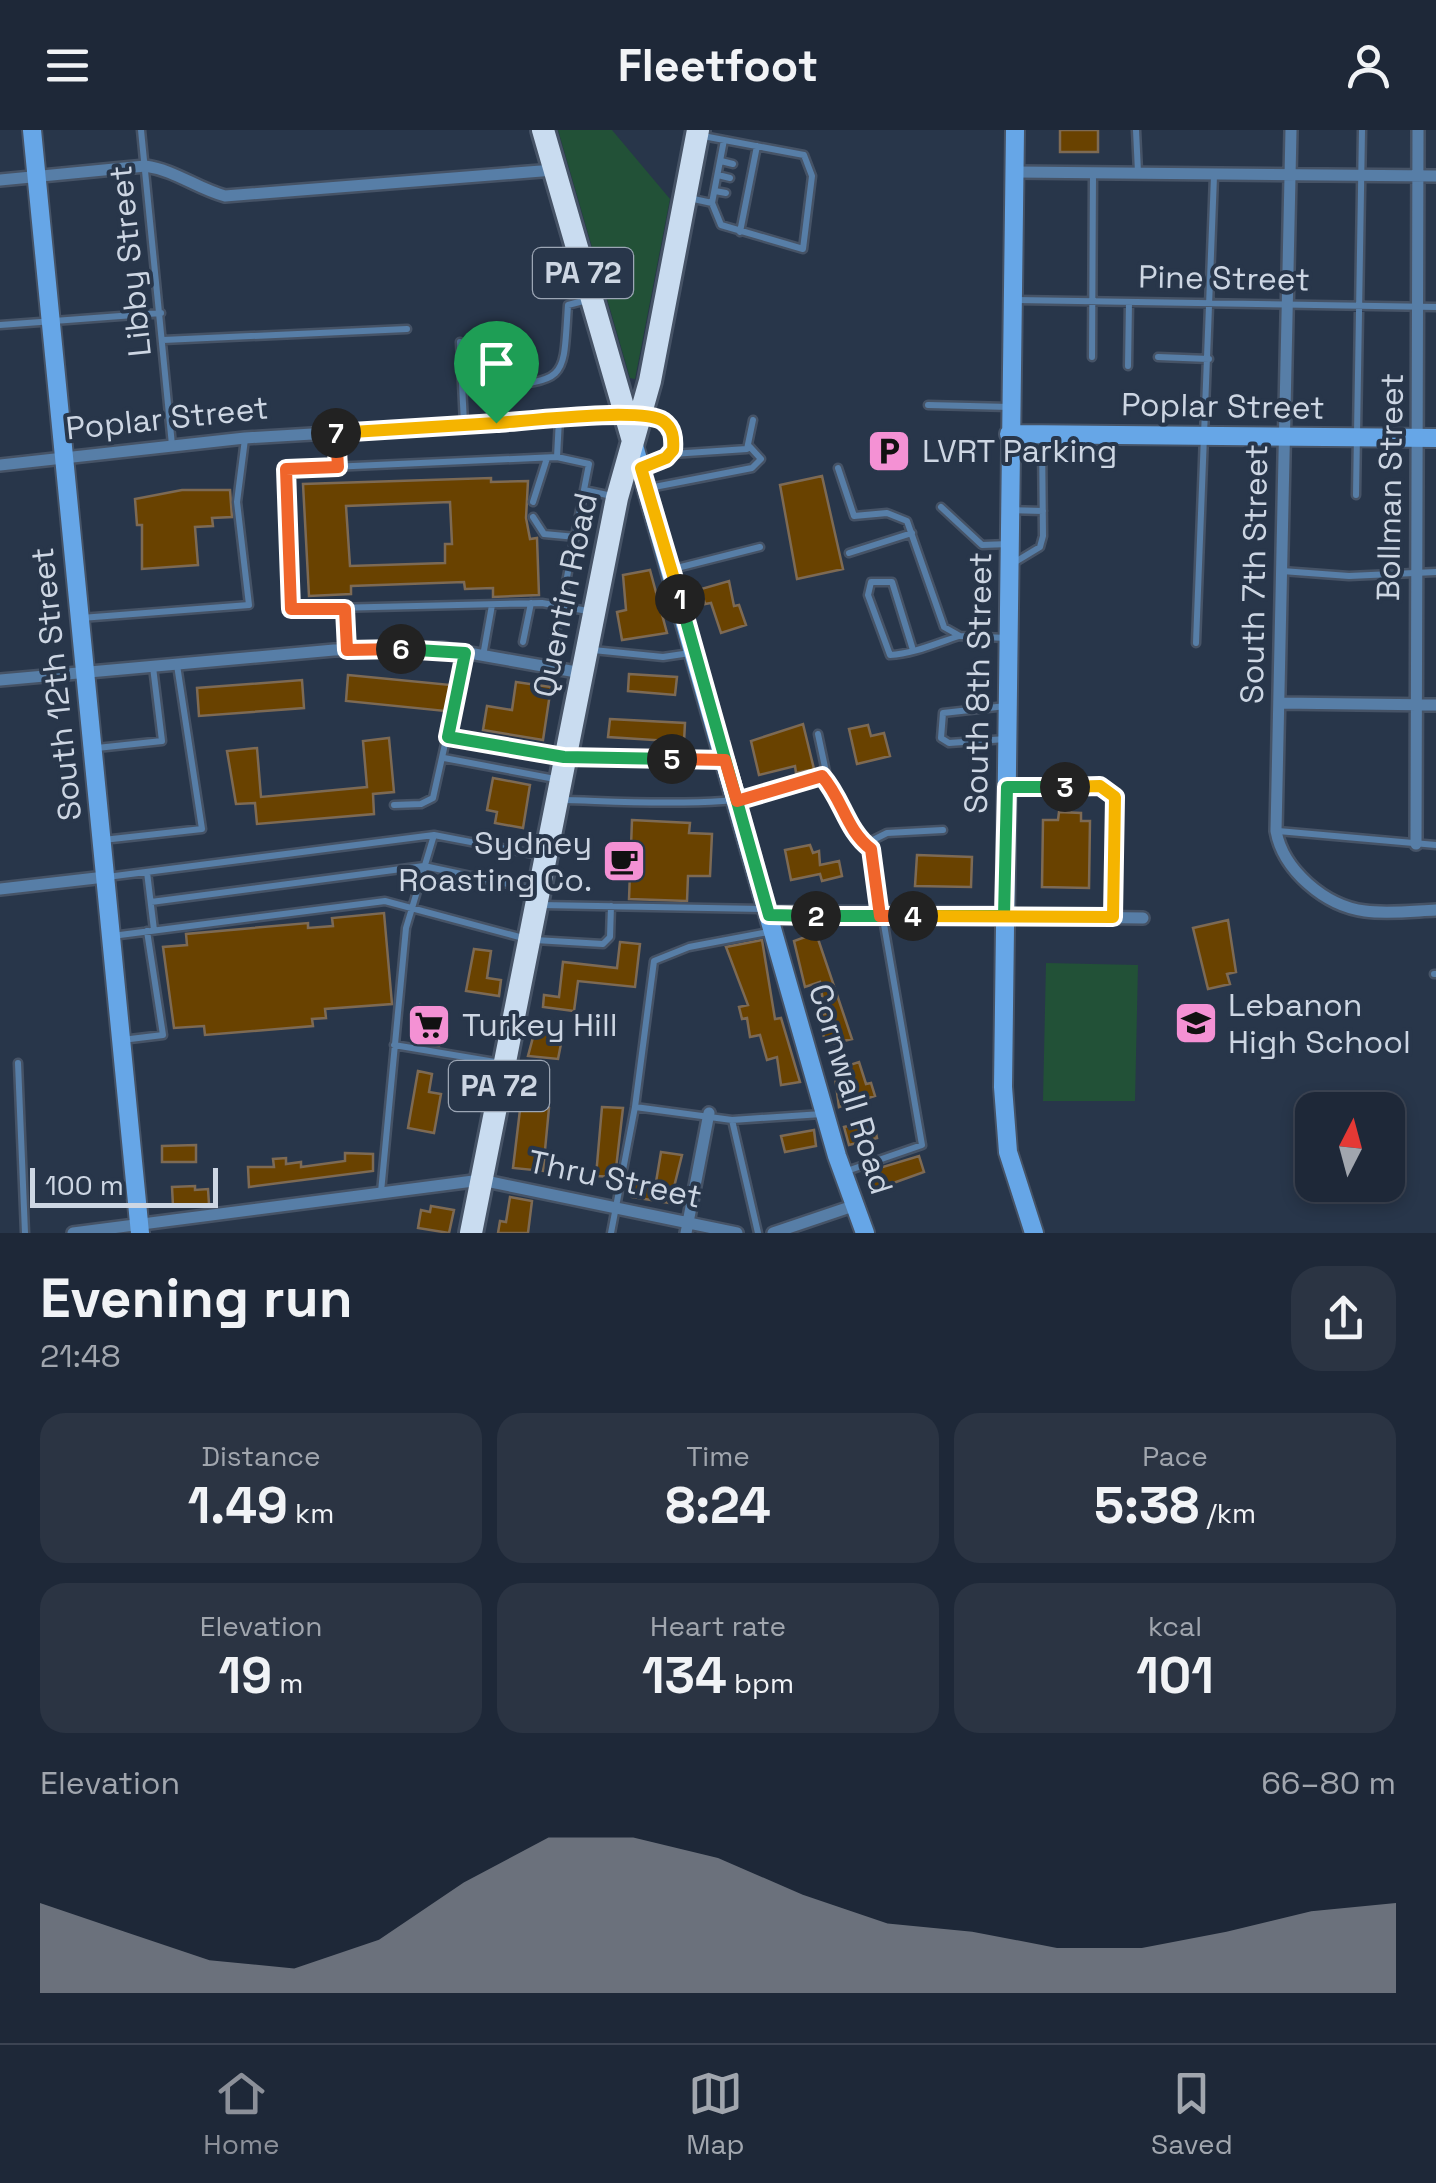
<!DOCTYPE html>
<meta charset="utf-8">
<style>
:root{--surface:#1e2838;--page:#2b3443;--text:#f1f3f6;--muted:#a1a6ae;--line:#3c4453;--accent:#8c9099}
body{margin:0;font-family:"Space Grotesk",sans-serif;background:var(--page);color:var(--text);height:100vh;display:flex;flex-direction:column;font-size:38px;white-space:nowrap}
*{box-sizing:border-box;margin:0}
p{font-size:32px;color:var(--muted)}
.icon{flex:none;width:55px;height:55px;fill:none;stroke:currentColor;stroke-width:2;stroke-linecap:round;stroke-linejoin:round}
.map{position:relative;height:1103px;overflow:hidden}
.details{display:flex;flex-direction:column;background:var(--surface);flex:1}
.details>*{flex:none}
.needle{width:65px;rotate:6deg}
.controls{position:absolute;left:1295px;top:962px;display:grid;gap:20px}
.controls a{display:grid;place-items:center;width:110px;height:110px;border-radius:20px;background:var(--surface);box-shadow:0 5px 15px #0003,0 0 0 2px var(--line);font-size:50px}
.scale{position:absolute;left:30px;bottom:25px;width:188px;box-sizing:border-box;padding-left:10px;border:5px solid #cdd6e3;border-top:0;font-size:28px;line-height:35px;white-space:nowrap;color:#cdd6e3;-webkit-text-stroke:8px #28364a;paint-order:stroke}
.pin{position:absolute;display:grid;place-items:center;width:85px;height:85px;color:#fff;margin:-102px -42px;border-radius:50% 50% 50% 0;rotate:-45deg;box-shadow:0 0 10px #0007}
.pin .icon{rotate:45deg}
.km{position:absolute;width:50px;height:50px;margin:-25px;border-radius:50%;background:#222;color:#fff;font-size:28px;line-height:50px;text-align:center}
.round{display:grid;place-items:center;flex:none;width:105px;height:105px;border-radius:30px;background:var(--page)}
.head{display:flex;align-items:center;justify-content:space-between;height:170px;padding:0 40px}
h1{font-size:55px;font-weight:700;line-height:75px}
.stats{display:grid;grid-template-columns:repeat(3,1fr);gap:15px;height:170px;padding:10px 40px}
.stats div{display:grid;align-content:center;border-radius:25px;background:var(--page);text-align:center}
.stats b{font-size:50px;font-weight:700}
.stats small{font-size:28px;font-weight:400}
.stats p{font-size:28px}
.chart{height:280px;padding:20px 40px}
.chart p{display:flex;justify-content:space-between}
.chart svg{width:100%;height:180px;margin-top:10px;fill:var(--accent);opacity:.7}
header{display:flex;justify-content:space-between;align-items:center;height:130px;padding:0 40px;background:var(--surface);font-size:45px;font-weight:700}
.menu{display:flex;justify-content:space-around;align-items:center;height:140px;border-top:2px solid var(--line);background:var(--surface);font-size:28px;color:var(--muted)}
.menu a{display:grid;justify-items:center;gap:5px}
.menu .current{color:var(--accent)}
.map>svg:first-child{display:block}
.green{fill:#225137}
.building{fill:#694200;stroke:#7d6a54;stroke-width:2.5;fill-rule:evenodd}
.lines{fill:none;stroke-linecap:round;stroke-linejoin:round}
.lane-casing{stroke:#465366;stroke-width:11}
.street-casing{stroke:#465366;stroke-width:16}
.secondary-casing{stroke:#465366;stroke-width:22}
.highway-casing{stroke:#465366;stroke-width:28}
.lane{stroke:#577ea7;stroke-width:6}
.street{stroke:#577ea7;stroke-width:11}
.secondary{stroke:#66a6e7;stroke-width:18}
.highway{stroke:#c9dcf0;stroke-width:22}
.split-1-casing{stroke:#fff;stroke-width:20}
.split-2-casing{stroke:#fff;stroke-width:20}
.split-3-casing{stroke:#fff;stroke-width:20}
.split-4-casing{stroke:#fff;stroke-width:20}
.split-5-casing{stroke:#fff;stroke-width:20}
.split-6-casing{stroke:#fff;stroke-width:20}
.split-7-casing{stroke:#fff;stroke-width:20}
.split-8-casing{stroke:#fff;stroke-width:20}
.split-1{stroke:#f5b400;stroke-width:12}
.split-2{stroke:#22a559;stroke-width:12}
.split-3{stroke:#22a559;stroke-width:12}
.split-4{stroke:#f5b400;stroke-width:12}
.split-5{stroke:#f0652b;stroke-width:12}
.split-6{stroke:#22a559;stroke-width:12}
.split-7{stroke:#f0652b;stroke-width:12}
.split-8{stroke:#f5b400;stroke-width:12}
.labels{text-anchor:middle;stroke-width:8;stroke-linejoin:round;paint-order:stroke}
.shield{fill:#28364a;stroke:#9ca6b5;stroke-width:2.5}
.shield-label{font-size:30px;font-weight:bold;fill:#cdd6e3}
.street-label{font-size:32px;fill:#cdd6e3;stroke:#28364a}
.poi-label{font-size:32px;fill:#cdd6e3;stroke:#28364a;text-anchor:start}
</style>
<header><svg class="icon" aria-label="menu" viewBox="0 0 24 24"><path d="M4 6h16M4 12h16M4 18h16"/></svg>Fleetfoot<svg class="icon" aria-label="person" viewBox="0 0 24 24"><circle cx="12" cy="8" r="4"/><path d="M4 21q1-7 8-7t8 7"/></svg></header>
<div class="map">
<svg width="1436" height="1103" viewBox="0 0 1436 1103">
<rect width="100%" height="100%" fill="#28364a"/>
<path class="green" d="M558 0H612L670 69 635 249 630 248Z
M1046 833 1138 835 1135 971H1043Z"/>
<path class="building" d="M1060 0H1098V22H1060Z
M822 346 843 439 797 449 780 355Z
M491 348V352L528 351 526 388 530 409 537 408 539 465 493 467V458L465 459 464 452 351 456V464L309 466 303 354ZM450 372 452 414H445V433L350 436 346 376Z
M182 360H230L232 387 212 388 213 396 195 397 198 435 142 439V395H137L135 369Z
M650 440 667 503 622 510 617 482 626 480 623 445Z
M729 451 734 476 739 475 746 495 721 503 711 473 705 474 701 459Z
M629 544 677 547 675 565 628 561Z
M348 545 451 555 445 581 346 571Z
M302 550 304 578 199 586 197 558Z
M516 552 551 557 543 610 483 600 487 576 512 580Z
M610 589 685 593 684 612 608 607Z
M803 594 814 639 796 643 795 636 759 645 751 611Z
M868 595 871 606 884 603 890 626 857 634 849 599Z
M389 608 394 662 373 664 374 684 257 694 255 673 236 674 227 621 257 618 261 667 367 657 363 611Z
M493 648 530 655 523 698 495 693 497 682 487 680Z
M1059 682 1081 683V691H1090L1089 758 1042 757 1043 690H1058Z
M632 690 690 693 689 703 712 704 710 746H688L687 771 629 769Z
M810 715 813 723 819 721 820 735 839 731 842 746 822 751 820 744 791 750 785 720Z
M917 725 972 727 971 757 915 756Z
M384 783 392 874 325 879 326 888 312 889 313 896 205 905 204 896 174 898 163 817 187 815 186 804 308 793V798L333 796 332 788Z
M1228 790 1236 842 1227 844 1230 854 1208 859 1193 798Z
M816 803 852 909 826 915 818 885 825 884 820 852 805 857 794 811Z
M762 810 775 889 781 888 800 952 781 955 777 927 767 930 760 905 750 907 747 888 742 889 739 877 748 875 726 817Z
M620 812 640 814 635 857 578 851 574 881 543 877 544 865 559 867 563 832 617 838Z
M474 819 491 821 487 848 501 850 499 866 466 861Z
M420 875 446 880 439 916 413 910Z
M535 900 563 904 558 929 528 926Z
M859 932 866 954 871 953 875 966 839 977 834 940Z
M418 941 432 944 429 962 441 964 434 1003 408 998Z
M523 955 538 957 536 973 549 978 543 1041 513 1038Z
M602 977 623 978 615 1047 596 1046Z
M873 990 877 1008 849 1015 844 997Z
M814 1000 816 1016 785 1022 781 1006Z
M196 1015V1032H162V1016Z
M661 1022 682 1025 670 1073 632 1067 635 1049 656 1052Z
M345 1023 373 1024V1041L249 1057 248 1037H274L273 1029 286 1028V1034L301 1032V1037L345 1031Z
M919 1026 924 1042 871 1061 866 1042Z
M195 1056V1060L208 1059 209 1074 173 1076 172 1057Z
M510 1067 532 1071 528 1103H498L500 1091 506 1092Z
M431 1076 454 1080 449 1103 418 1098 421 1080 430 1082Z"/>
<g class="lines">
<g class="lane-casing">
<path id="lane" d="M141 0 172 315
M1136 0 1138 42
M703 6 804 25 812 46 803 119 721 95 712 73 724 10
M721 31 733 34
M718 45 730 48
M715 61 726 63
M689 68 712 73
M740 102 757 16
M1017 170 1436 177
M0 195 161 183
M163 210 407 199
M460 212 464 294
M1092 227 1093 44
M1158 227 1209 229
M1128 236 1129 172
M928 275 1010 277
M559 289 557 327 286 339 291 479 542 473 588 481
M495 292 494 256C569 251 563 248 568 175L587 170
M335 303 338 337
M672 324 747 319 753 290
M641 337 666 328 674 313 666 293 646 286
M838 338 854 386 887 383 907 391 944 497 960 506 1007 508
M649 358 752 338 761 329 750 317
M584 360 612 366
M1356 365 1362 0
M533 372 547 328
M941 377 982 415 1009 414
M1012 380 1043 381
M533 387 544 404 576 407
M849 423 912 403
M1012 434 1040 417 1043 406 1042 308
M673 439 760 417
M1282 441 1349 446 1436 442
M345 479 347 520
M81 488 249 475 237 372 245 309
M523 512 531 473
M1196 513 1214 46
M553 519 589 334 557 327
M593 520 663 527 690 523
M913 520 892 452H871L868 465 890 525C913 524 937 513 959 506
M483 526 492 475
M1006 576 943 583 941 608 949 613 1006 609
M449 607 559 626
M97 618 162 611 153 537
M571 627 719 629
M444 628 555 649
M822 646C843 670 846 700 871 719
M1008 657 1110 660 1116 678 1113 787
M562 670C625 671 779 684 826 642L818 604
M394 675 421 674 433 668 465 524
M1278 701 1436 715
M103 710 202 699 177 535
M147 742 154 800
M107 747 434 705 539 725
M151 772 424 736 536 760
M541 775 763 779
M112 806 385 771 523 808
M535 810 603 814 610 807 611 776
M1434 844H1436
M122 910 163 905 147 801
M394 915 501 933
M18 933 25 1103
M635 977 732 990 822 984
M732 990 758 1103
M844 1042 922 1015 871 719 873 710 887 703 943 700
M381 1062 406 798 434 705
M611 1103 635 977 654 831 689 817 768 802"/>
</g>
<g class="street-casing">
<path id="street" d="M1291 0 1276 701C1283 740 1325 776 1365 781 1387 784 1413 781 1436 780
M1014 42 1436 46
M0 50 145 36C175 40 196 58 225 66L554 40
M0 335 245 308 629 285
M0 550 334 520 441 518 582 543
M1280 573 1436 575
M1416 714 1418 0
M0 759 105 747
M1004 786 1143 788
M73 1103 481 1050 737 1103
M686 1103 709 983
M773 1103 853 1076"/>
</g>
<g class="secondary-casing">
<path id="secondary" d="M32 0 140 1103
M1015 0 1003 957 1008 1022 1034 1103
M1009 304 1436 308
M633 312 837 1026 865 1103
M769 785 1004 786"/>
</g>
<g class="highway-casing">
<path id="highway" d="M543 0 633 311
M471 1103 617 368 650 251 698 0"/>
</g>
<use href="#lane" class="lane"/>
<use href="#street" class="street"/>
<use href="#secondary" class="secondary"/>
<use href="#highway" class="highway"/>
</g>
<g class="lines">
<g class="split-1-casing">
<path id="split-1" d="M496 293C527 291 642 277 663 291 673 298 674 308 673 320L666 328 641 338 680 469"/>
</g>
<g class="split-2-casing">
<path id="split-2" d="M680 469 769 785 816 786"/>
</g>
<g class="split-3-casing">
<path id="split-3" d="M816 786H1004L1007 657H1065"/>
</g>
<g class="split-4-casing">
<path id="split-4" d="M913 786 1113 787 1115 667 1100 656 1065 657"/>
</g>
<g class="split-5-casing">
<path id="split-5" d="M672 629 725 630 737 671 822 646C843 670 846 700 871 719L880 786H913"/>
</g>
<g class="split-6-casing">
<path id="split-6" d="M401 519 465 523 448 607 564 627 672 629"/>
</g>
<g class="split-7-casing">
<path id="split-7" d="M336 303 338 337 286 339 291 479H345L347 520 401 519"/>
</g>
<g class="split-8-casing">
<path id="split-8" d="M336 303 496 293"/>
</g>
<use href="#split-1" class="split-1"/>
<use href="#split-2" class="split-2"/>
<use href="#split-3" class="split-3"/>
<use href="#split-4" class="split-4"/>
<use href="#split-5" class="split-5"/>
<use href="#split-6" class="split-6"/>
<use href="#split-7" class="split-7"/>
<use href="#split-8" class="split-8"/>
</g>
<defs>
<g id="parking-square" transform="scale(2.25)"><rect x="-9" y="-9" width="18" height="18" rx="4" fill="#f491d4" stroke="#28364a"/><path d="M-3.5-5.5H1a3.5 3.5 0 0 1 0 7H-1V5.5H-3.5ZM-1-3.4V-.6H.8a1.4 1.4 0 0 0 0-2.8Z" fill="#111"/></g>
<g id="cafe-square" transform="scale(2.25)"><rect x="-9" y="-9" width="18" height="18" rx="4" fill="#f491d4" stroke="#28364a"/><path d="M-5.5-4.5H6V0H3Q3 3.5 0 3.5H-2.5Q-5.5 3.5-5.5 0ZM3-3.2v2h1.7v-2ZM-6 4.5H4V6H-6Z" fill="#111"/></g>
<g id="school-square" transform="scale(2.25)"><rect x="-9" y="-9" width="18" height="18" rx="4" fill="#f491d4" stroke="#28364a"/><path d="M0-5L7-2L0 1L-7-2ZM-4 1L0 2.5L4 1V4Q0 6-4 4Z" fill="#111"/></g>
<g id="supermarket-square" transform="scale(2.25)"><rect x="-9" y="-9" width="18" height="18" rx="4" fill="#f491d4" stroke="#28364a"/><path d="M-6-5.5h2.5l.6 2H6L4.5 2H-2.5L-4.4-4H-6ZM-1.5 3.2a1.3 1.3 0 1 0 .1 0ZM3 3.2a1.3 1.3 0 1 0 .1 0Z" fill="#111"/></g>
</defs>
<g fill-rule="evenodd">
<use href="#parking-square" x="889" y="321"/>
<use href="#cafe-square" x="624" y="731"/>
<use href="#school-square" x="1196" y="893"/>
<use href="#supermarket-square" x="429" y="895"/>
</g>
<g class="labels">
<g class="shield">
<rect x="533" y="118" width="100" height="50" rx="8"/>
<rect x="449" y="931" width="100" height="50" rx="8"/>
</g>
<g class="shield-label">
<text x="583" y="153">PA 72</text>
<text x="499" y="966">PA 72</text>
</g>
<g class="street-label">
<text transform="translate(130 131) rotate(-96)" y="11">Libby Street</text>
<text transform="translate(1224 148) rotate(1)" y="11">Pine Street</text>
<text transform="translate(1223 276) rotate(1)" y="11">Poplar Street</text>
<text transform="translate(167 288) rotate(-6)" y="11">Poplar Street</text>
<text transform="translate(1390 357) rotate(-89)" y="11">Bollman Street</text>
<text transform="translate(1254 444) rotate(-89)" y="11">South 7th Street</text>
<text transform="translate(565 465) rotate(-78)" y="11">Quentin Road</text>
<text transform="translate(978 553) rotate(-89)" y="11">South 8th Street</text>
<text transform="translate(56 554) rotate(-96)" y="11">South 12th Street</text>
<text transform="translate(851 959) rotate(73)" y="11">Cornwall Road</text>
<text transform="translate(615 1049) rotate(12)" y="11">Thru Street</text>
</g>
<g class="poi-label">
<text x="922" y="332">LVRT Parking</text>
<text x="592" y="724" text-anchor="end">Sydney<tspan x="592" dy="37">Roasting Co.</tspan></text>
<text x="1228" y="886">Lebanon<tspan x="1228" dy="37">High School</tspan></text>
<text x="462" y="906">Turkey Hill</text>
</g>
</g>
</svg>
<div class="controls">
<a><svg class="needle" viewBox="-14 -14 28 28"><path d="M0-13l5 13h-10z" fill="#e53935"/><path d="M0 13l5-13h-10z" fill="#a1a6ae"/></svg></a>
</div>
<div class="scale">100 m</div>
<div class="pin" style="left:496px;top:293px;background:#1e9e55"><svg class="icon" aria-label="arrive" viewBox="0 0 24 24"><path d="M6 21V4h12l-3 4 3 4H6"/></svg></div>
<b class="km" style="left:680px;top:469px">1</b>
<b class="km" style="left:816px;top:786px">2</b>
<b class="km" style="left:1065px;top:657px">3</b>
<b class="km" style="left:913px;top:786px">4</b>
<b class="km" style="left:672px;top:629px">5</b>
<b class="km" style="left:401px;top:519px">6</b>
<b class="km" style="left:336px;top:303px">7</b>
</div>
<section class="details">
<div class="head"><div><h1>Evening run</h1><p>21:48</p></div><a class="round"><svg class="icon" aria-label="share" viewBox="0 0 24 24"><path d="M12 15V3M7 8l5-5 5 5M5 13v7h14v-7"/></svg></a></div>
<div class="stats">
<div><p>Distance</p><b>1.49<small> km</small></b></div>
<div><p>Time</p><b>8:24</b></div>
<div><p>Pace</p><b>5:38<small> /km</small></b></div>
</div>
<div class="stats">
<div><p>Elevation</p><b>19<small> m</small></b></div>
<div><p>Heart rate</p><b>134<small> bpm</small></b></div>
<div><p>kcal</p><b>101</b></div>
</div>
<div class="chart"><p><span>Elevation</span>66–80 m</p>
<svg viewBox="0 0 160 44" preserveAspectRatio="none"><path d="M0 44V22L10 29L20 36L30 38L40 31L50 17L60 6L70 6L80 11L90 20L100 27L110 29L120 33L130 33L140 29L150 24L160 22V44z"/></svg>
</div>
</section>
<nav class="menu">
<a class="current"><svg class="icon" aria-label="home" viewBox="0 0 24 24"><path d="M3 11l9-7 9 7M6 9v11h12V9"/></svg>Home</a>
<a><svg class="icon" aria-label="map" viewBox="0 0 24 24"><path d="M3 6l6-2 6 2 6-2v14l-6 2-6-2-6 2zM9 4v14M15 6v14"/></svg>Map</a>
<a><svg class="icon" aria-label="saved" viewBox="0 0 24 24"><path d="M7 4h10v16l-5-4-5 4z"/></svg>Saved</a>
</nav>
